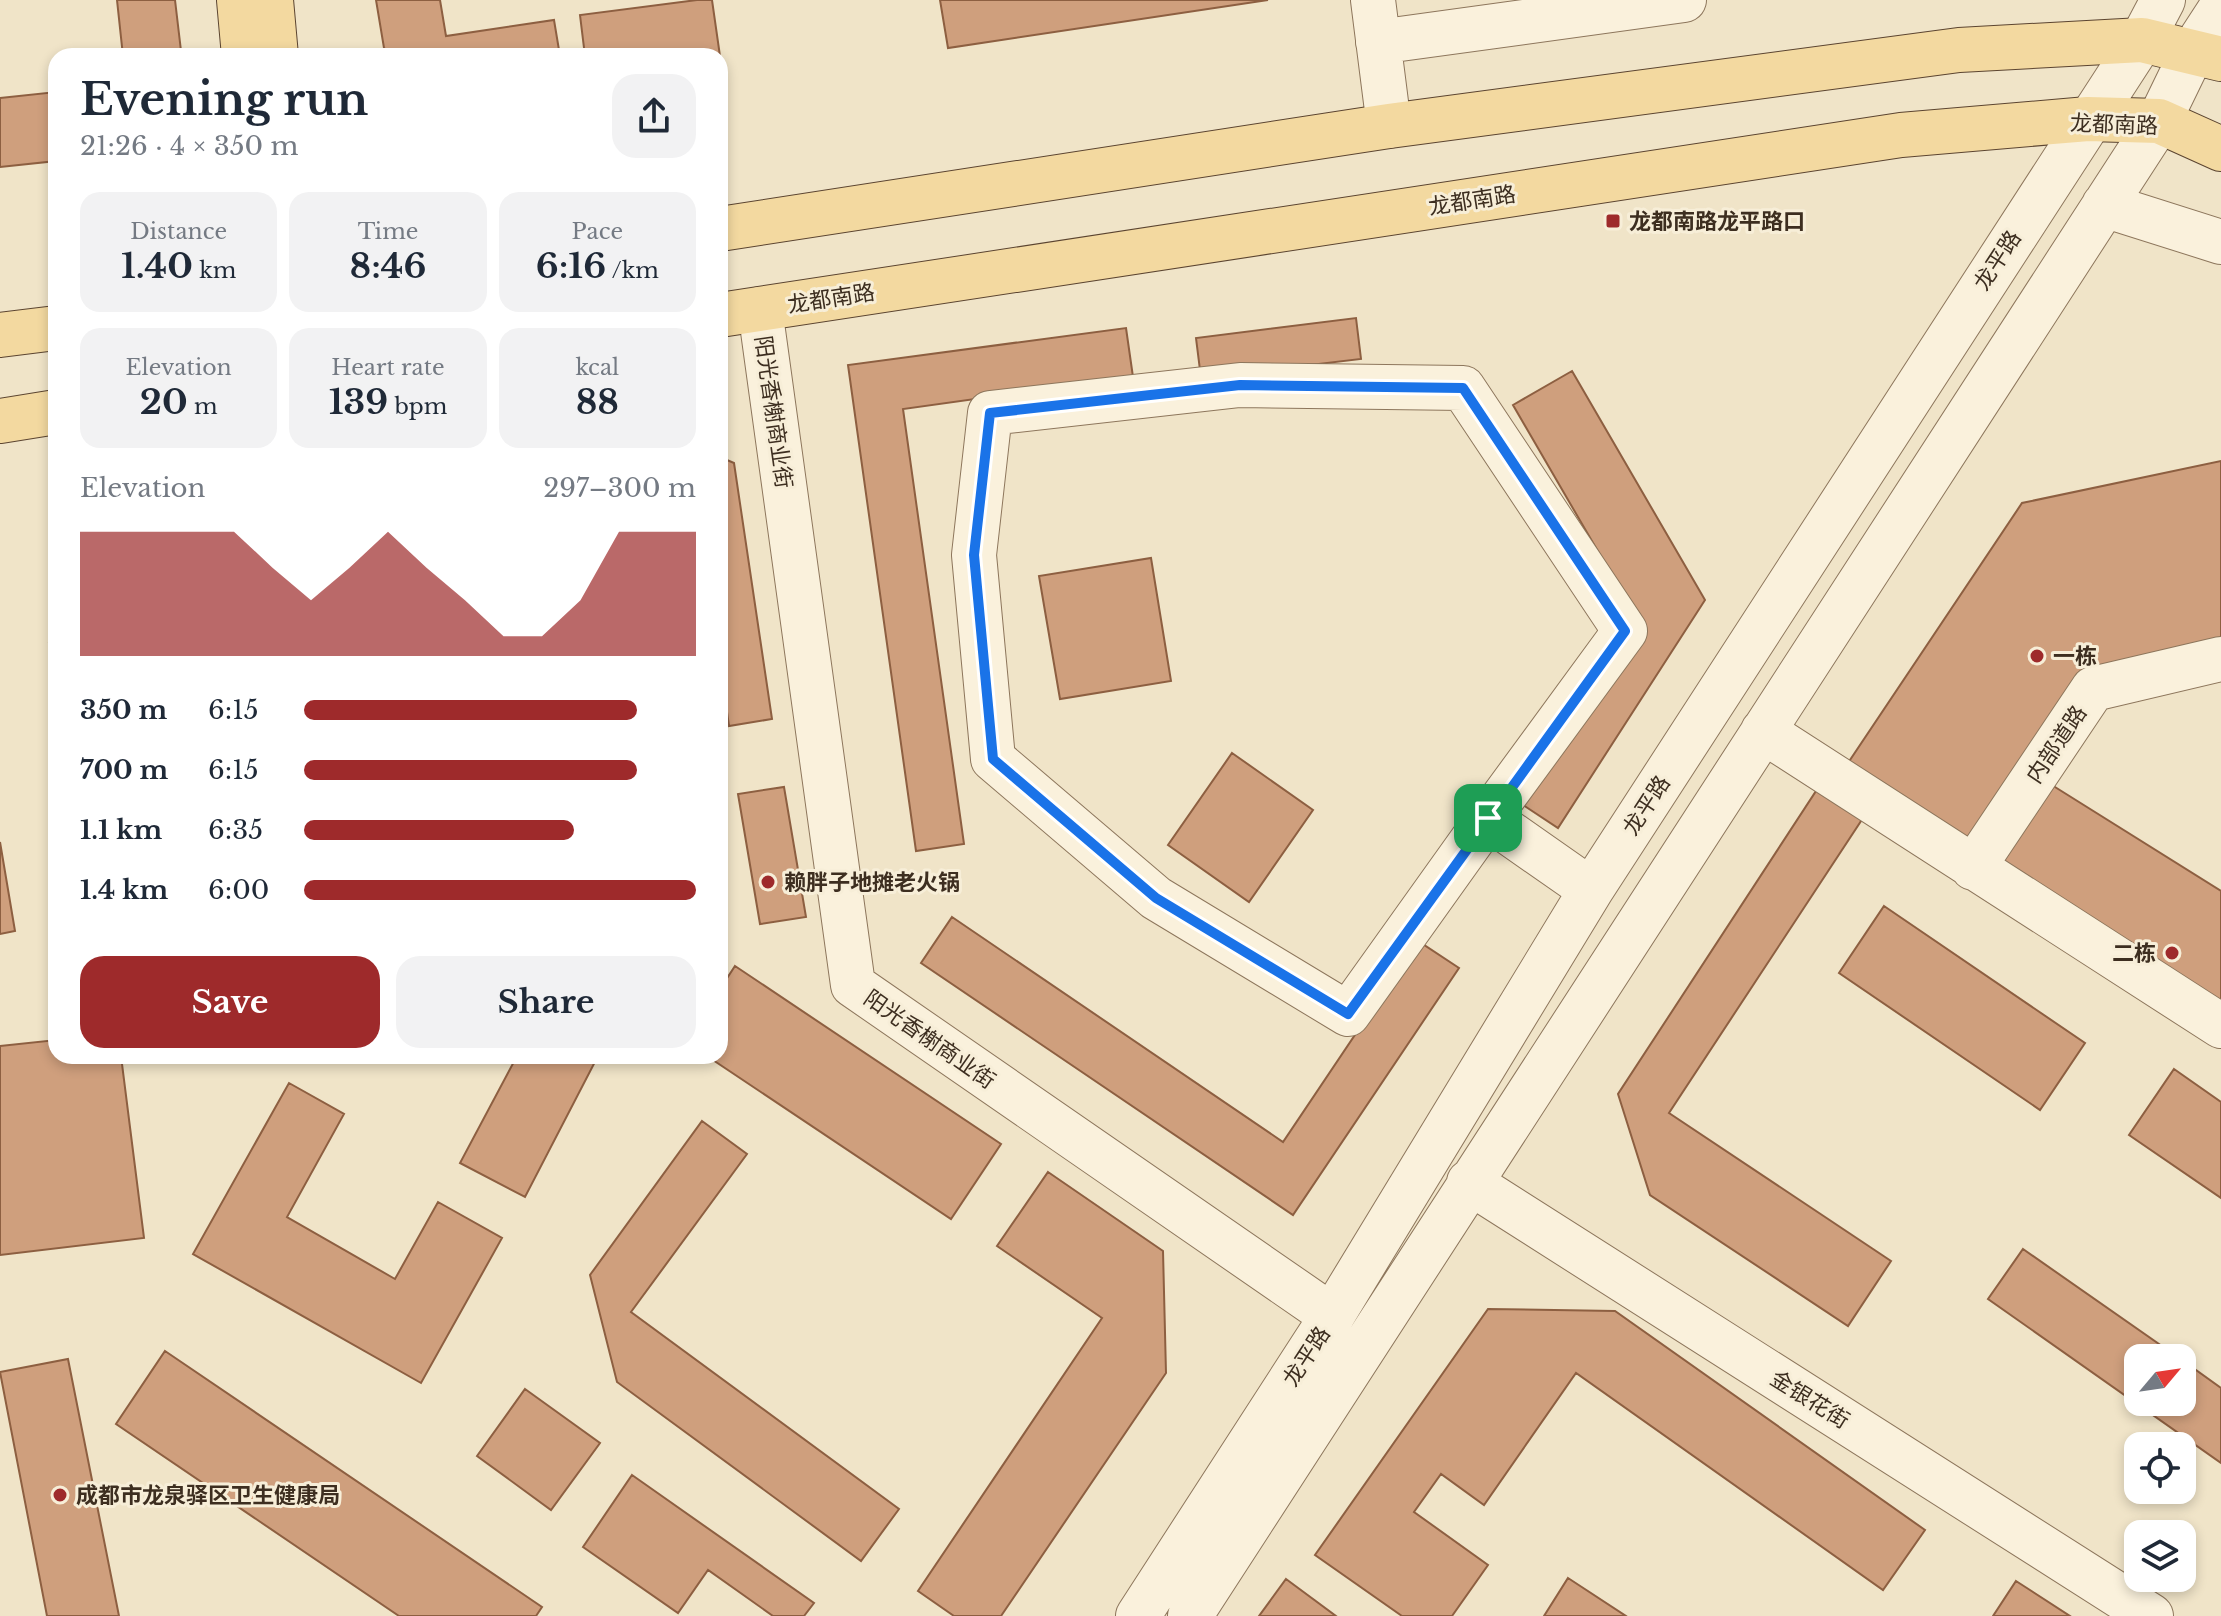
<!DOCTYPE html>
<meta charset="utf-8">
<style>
:root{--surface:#fff;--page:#f2f2f3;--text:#1f2937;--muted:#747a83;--accent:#9e2a2b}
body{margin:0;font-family:"Libre Baskerville","Noto Sans SC",serif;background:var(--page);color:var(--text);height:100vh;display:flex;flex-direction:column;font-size:30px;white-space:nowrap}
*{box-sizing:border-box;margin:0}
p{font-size:26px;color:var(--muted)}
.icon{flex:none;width:44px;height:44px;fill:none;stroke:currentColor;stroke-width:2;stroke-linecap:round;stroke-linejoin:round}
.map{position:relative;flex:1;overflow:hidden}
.sheet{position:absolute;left:48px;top:48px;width:680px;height:1016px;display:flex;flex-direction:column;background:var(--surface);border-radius:24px;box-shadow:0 4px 12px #0003}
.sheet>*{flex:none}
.needle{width:52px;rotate:61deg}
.tools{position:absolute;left:2124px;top:1344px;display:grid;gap:16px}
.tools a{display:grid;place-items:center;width:72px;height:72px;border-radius:16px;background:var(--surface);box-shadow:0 4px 12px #0003;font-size:40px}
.pin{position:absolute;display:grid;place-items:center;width:68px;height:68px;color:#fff;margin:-34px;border-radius:16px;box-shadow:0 4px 12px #0006}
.round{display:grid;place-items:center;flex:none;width:84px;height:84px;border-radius:24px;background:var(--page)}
.overview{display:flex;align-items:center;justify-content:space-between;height:136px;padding:0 32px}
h1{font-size:44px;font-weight:700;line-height:60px}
.stats{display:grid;grid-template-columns:repeat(3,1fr);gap:12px;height:136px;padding:8px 32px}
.stats div{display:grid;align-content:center;border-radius:20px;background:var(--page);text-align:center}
.stats b{font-size:34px;font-weight:700}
.stats small{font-size:22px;font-weight:400}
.stats p{font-size:22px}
.chart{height:224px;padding:16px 32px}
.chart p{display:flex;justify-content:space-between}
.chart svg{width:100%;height:144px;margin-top:8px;fill:var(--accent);opacity:.7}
.action{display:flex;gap:16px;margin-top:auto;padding:16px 32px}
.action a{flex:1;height:92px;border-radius:24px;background:var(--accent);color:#fff;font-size:32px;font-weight:700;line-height:92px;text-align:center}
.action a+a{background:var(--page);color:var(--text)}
ul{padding:0 32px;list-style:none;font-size:26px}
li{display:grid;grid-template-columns:128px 96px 1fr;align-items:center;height:60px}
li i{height:20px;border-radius:10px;background:var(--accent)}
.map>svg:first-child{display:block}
.building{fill:#cf9f7d;stroke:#8d5f41;stroke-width:2}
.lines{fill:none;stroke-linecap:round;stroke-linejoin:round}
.minor-casing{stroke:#8d765c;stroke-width:46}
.major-casing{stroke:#5b4430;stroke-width:46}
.minor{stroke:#faf1dc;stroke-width:44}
.major{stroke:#f3d9a0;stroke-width:44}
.route-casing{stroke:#fff;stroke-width:16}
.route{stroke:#1a73e8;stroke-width:10}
.poi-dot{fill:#9e2a2b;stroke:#f7eed8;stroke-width:3}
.labels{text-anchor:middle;stroke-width:6;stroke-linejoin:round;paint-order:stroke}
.street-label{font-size:22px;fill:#3d2e20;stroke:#f7eed8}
.poi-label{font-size:22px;font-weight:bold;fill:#3d2e20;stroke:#f7eed8;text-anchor:start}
</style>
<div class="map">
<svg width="2221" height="1616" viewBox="0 0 2221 1616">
<rect width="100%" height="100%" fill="#f0e4c8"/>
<path class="building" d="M117 0H175L181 51 177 56H123Z
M376 0H440L446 36 554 20 560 56H393L384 48Z
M697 0H712L720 56H585L580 15Z
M940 0H1268L948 48Z
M56 92V161L0 167V98Z
M1356 318 1361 359 1201 378 1196 338Z
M1126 328 1133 377 903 409 964 844 916 851 848 365Z
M1572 371 1705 600 1558 828 1517 801 1636 617 1513 405Z
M720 457 734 463 772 719 729 726 720 663Z
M2221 461V640L2090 672 1972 847 1848 763 2022 503Z
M1151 558 1171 681 1060 699 1039 576Z
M56 642V699L49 643Z
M1232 753 1313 810 1249 902 1168 845Z
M2039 777 2221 891V1014L1984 866Z
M784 787 806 917 760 924 738 794Z
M1818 788 1863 818 1669 1113 1891 1261 1848 1326 1650 1195 1618 1094Z
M0 842 15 931 0 934Z
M1884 906 2085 1043 2040 1110 1839 973Z
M952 917 1283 1142 1418 941 1459 968 1293 1215 921 963Z
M735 966 1001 1144 951 1219 707 1056H720V989Z
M56 1040V1056H121L144 1238 0 1255V1046Z
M517 1056H598L525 1197 460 1163Z
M2174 1069 2221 1102V1198L2129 1135Z
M289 1083 344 1114 287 1217 395 1279 438 1202 502 1238 421 1383 193 1254Z
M702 1121 747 1154 631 1312 899 1509 861 1561 617 1382 590 1275Z
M1048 1172 1163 1251 1166 1373 1001 1616H954L918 1591 1102 1318 997 1246Z
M2023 1249 2179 1358H2138V1402H2182V1360L2221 1388V1463L1988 1299Z
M1488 1309 1615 1311 1925 1530 1883 1590 1576 1373 1484 1505 1441 1474 1414 1512 1488 1565 1452 1616H1402L1315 1555Z
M165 1351 542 1607 536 1616H399L116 1424Z
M68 1359 119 1616H47L0 1372Z
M525 1389 600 1443 551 1510 477 1456Z
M632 1475 814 1603 804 1616H773L708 1570 678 1613 583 1547Z
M1568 1578 1626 1616H1544Z
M1286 1579 1336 1616H1259Z
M2016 1581 2070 1616H1993Z"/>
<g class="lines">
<g class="minor-casing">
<path id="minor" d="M1373 0 1389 126
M1378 42 1684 0
M2104 205 2221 242
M760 309 853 985 1332 1316
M1763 731 2221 1026
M1488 818 1348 1014 1156 898 993 759 974 555 990 413 1240 385 1463 388 1625 631 1488 818 1591 890
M1973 868 2093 689 2221 659
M1469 1182 2151 1616
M1138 1616 1332 1316 1591 890 2142 40 2163 0
M1190 1616 2159 121 2193 51 2221 8"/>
</g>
<g class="major-casing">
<path id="major" d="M239 0 244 56
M271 0 276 56
M720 229 1389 126 1959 50 2142 40 2221 59
M720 315 1901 135 2088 119 2159 121 2221 149
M0 335 56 328
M0 421 56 412"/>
</g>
<use href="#minor" class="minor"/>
<use href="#major" class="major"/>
</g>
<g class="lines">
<g class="route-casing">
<path id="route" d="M1240 385 1463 388 1625 631 1348 1014 1156 898 993 759 974 555 990 413Z"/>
</g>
<use href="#route" class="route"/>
</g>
<g class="poi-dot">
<rect x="1605" y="213" width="16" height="16" rx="4"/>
<circle cx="2037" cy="656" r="8"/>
<circle cx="768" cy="882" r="8"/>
<circle cx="2172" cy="953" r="8"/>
<circle cx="60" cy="1495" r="8"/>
</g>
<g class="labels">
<g class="street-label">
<text transform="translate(2114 124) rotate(2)" y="8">龙都南路</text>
<text transform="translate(1472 200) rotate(-9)" y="8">龙都南路</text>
<text transform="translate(1997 260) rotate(-57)" y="8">龙平路</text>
<text transform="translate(831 298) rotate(-9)" y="8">龙都南路</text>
<text transform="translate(774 412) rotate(82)" y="8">阳光香榭商业街</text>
<text transform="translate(2056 744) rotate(-56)" y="8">内部道路</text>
<text transform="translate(1646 805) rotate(-57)" y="8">龙平路</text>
<text transform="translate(930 1039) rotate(35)" y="8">阳光香榭商业街</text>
<text transform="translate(1306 1356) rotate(-57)" y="8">龙平路</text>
<text transform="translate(1810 1399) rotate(32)" y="8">金银花街</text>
</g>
<g class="poi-label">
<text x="1629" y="229">龙都南路龙平路口</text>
<text x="2053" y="664">一栋</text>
<text x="784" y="890">赖胖子地摊老火锅</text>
<text x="2156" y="961" text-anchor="end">二栋</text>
<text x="76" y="1503">成都市龙泉驿区卫生健康局</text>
</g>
</g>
</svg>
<div class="tools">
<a><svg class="needle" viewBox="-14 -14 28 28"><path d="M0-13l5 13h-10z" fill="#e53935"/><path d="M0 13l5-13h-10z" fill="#747a83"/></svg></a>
<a><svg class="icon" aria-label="locate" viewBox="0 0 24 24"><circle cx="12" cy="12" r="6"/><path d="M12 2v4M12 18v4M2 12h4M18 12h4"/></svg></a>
<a><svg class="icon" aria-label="layers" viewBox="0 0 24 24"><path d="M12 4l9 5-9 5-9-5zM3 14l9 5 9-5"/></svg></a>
</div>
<div class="pin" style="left:1488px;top:818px;background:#1e9e55"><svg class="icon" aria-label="arrive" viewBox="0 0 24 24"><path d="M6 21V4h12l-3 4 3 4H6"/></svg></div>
<section class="sheet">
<div class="overview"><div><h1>Evening run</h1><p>21:26 · 4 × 350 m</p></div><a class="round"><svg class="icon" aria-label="share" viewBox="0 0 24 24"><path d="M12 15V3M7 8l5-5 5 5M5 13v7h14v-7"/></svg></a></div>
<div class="stats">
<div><p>Distance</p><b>1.40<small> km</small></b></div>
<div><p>Time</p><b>8:46</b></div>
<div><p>Pace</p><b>6:16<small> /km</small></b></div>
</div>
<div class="stats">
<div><p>Elevation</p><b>20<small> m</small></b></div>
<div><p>Heart rate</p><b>139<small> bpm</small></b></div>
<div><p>kcal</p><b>88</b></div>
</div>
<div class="chart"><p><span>Elevation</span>297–300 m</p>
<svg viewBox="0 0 160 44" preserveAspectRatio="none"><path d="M0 44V6L10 6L20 6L30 6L40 6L50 17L60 27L70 17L80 6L90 17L100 27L110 38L120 38L130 27L140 6L150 6L160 6V44z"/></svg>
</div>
<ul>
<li><b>350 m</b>6:15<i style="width:85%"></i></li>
<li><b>700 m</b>6:15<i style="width:85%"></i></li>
<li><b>1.1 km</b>6:35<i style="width:69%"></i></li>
<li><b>1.4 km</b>6:00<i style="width:100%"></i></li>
</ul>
<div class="action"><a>Save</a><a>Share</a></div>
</section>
</div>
